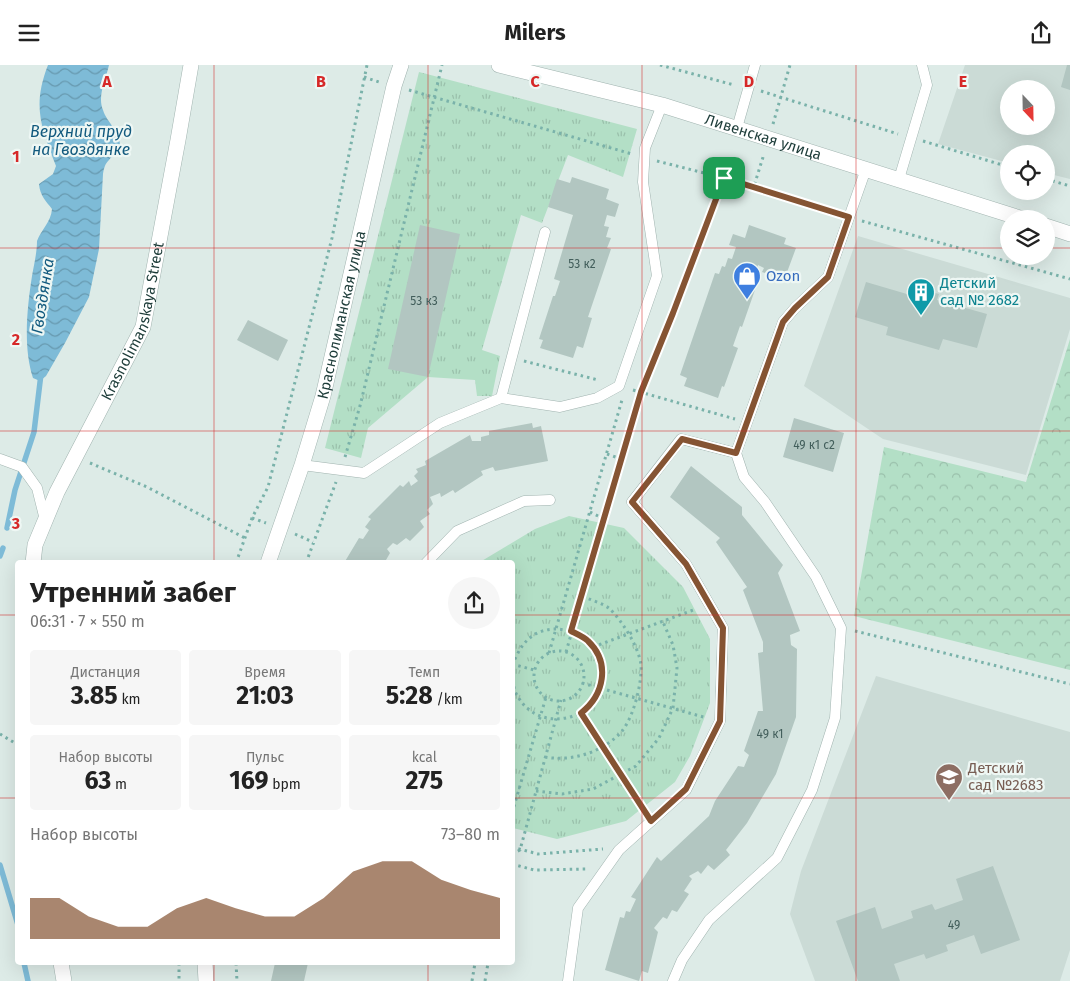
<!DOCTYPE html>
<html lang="ru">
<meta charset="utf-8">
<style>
:root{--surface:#fff;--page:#f6f6f6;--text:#222;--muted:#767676;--accent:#855433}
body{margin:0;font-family:"Fira Sans",sans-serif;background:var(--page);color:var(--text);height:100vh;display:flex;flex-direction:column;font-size:19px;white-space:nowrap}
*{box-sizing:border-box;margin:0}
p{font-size:16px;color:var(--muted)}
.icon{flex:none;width:28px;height:28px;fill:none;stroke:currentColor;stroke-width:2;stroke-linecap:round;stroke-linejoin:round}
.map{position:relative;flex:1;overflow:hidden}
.details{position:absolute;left:15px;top:495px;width:500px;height:405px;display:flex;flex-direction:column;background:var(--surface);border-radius:5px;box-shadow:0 5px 20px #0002}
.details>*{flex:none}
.needle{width:32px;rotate:158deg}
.buttons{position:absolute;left:1000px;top:15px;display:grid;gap:10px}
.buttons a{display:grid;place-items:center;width:55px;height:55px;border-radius:50%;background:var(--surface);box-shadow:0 5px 20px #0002;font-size:25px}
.pin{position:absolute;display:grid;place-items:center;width:42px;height:42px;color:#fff;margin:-21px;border-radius:10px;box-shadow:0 2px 8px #0006}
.round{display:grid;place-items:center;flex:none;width:52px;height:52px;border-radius:26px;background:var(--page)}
.overview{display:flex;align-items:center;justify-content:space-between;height:85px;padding:0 15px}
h1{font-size:28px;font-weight:700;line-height:38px}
.stats{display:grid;grid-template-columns:repeat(3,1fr);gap:8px;height:85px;padding:5px 15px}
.stats div{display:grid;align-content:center;border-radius:5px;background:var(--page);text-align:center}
.stats b{font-size:25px;font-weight:700}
.stats small{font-size:14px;font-weight:400}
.stats p{font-size:14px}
.chart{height:140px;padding:10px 15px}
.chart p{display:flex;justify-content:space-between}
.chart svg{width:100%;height:90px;margin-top:5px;fill:var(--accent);opacity:.7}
header{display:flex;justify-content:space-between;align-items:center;height:65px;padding:0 15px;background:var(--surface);font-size:22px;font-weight:700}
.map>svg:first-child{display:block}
.built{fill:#cbdbd6;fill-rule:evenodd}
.forest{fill:url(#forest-crowns)}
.park{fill:url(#park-tufts)}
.water{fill:url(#water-waves)}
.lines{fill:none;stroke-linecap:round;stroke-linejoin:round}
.stream{stroke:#7ebbd7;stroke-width:5.5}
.building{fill:#b2c6c1}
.lane-casing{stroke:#a0b3af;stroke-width:11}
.street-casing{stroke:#a0b3af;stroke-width:16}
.path{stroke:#7ab2aa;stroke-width:3;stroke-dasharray:2.5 4;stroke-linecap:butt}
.lane{stroke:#fff;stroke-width:10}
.street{stroke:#fff;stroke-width:15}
.route-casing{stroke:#fff;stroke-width:10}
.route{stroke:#855433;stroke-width:6}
.grid{fill:none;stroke:#d62828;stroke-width:1;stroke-opacity:0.55}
.labels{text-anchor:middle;stroke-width:4.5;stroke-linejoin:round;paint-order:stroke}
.number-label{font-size:12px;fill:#425e5b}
.street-label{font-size:15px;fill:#1d3c39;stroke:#eef7f4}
.shop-label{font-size:15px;fill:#366cbe;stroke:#eef7f4;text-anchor:start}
.culture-label{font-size:15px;fill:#0d838f;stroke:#eef7f4;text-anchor:start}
.education-label{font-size:15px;fill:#785e54;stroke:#eef7f4;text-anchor:start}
.water-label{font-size:16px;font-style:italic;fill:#125a7e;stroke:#eef7f4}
.grid-label{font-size:16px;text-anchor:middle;font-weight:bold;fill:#d62828;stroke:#eef7f4;stroke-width:4.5;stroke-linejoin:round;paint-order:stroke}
</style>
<header><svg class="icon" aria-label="menu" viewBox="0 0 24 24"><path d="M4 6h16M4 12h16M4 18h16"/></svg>Milers<svg class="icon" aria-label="share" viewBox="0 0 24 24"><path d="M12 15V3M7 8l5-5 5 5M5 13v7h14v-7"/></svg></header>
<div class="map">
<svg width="1070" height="916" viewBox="0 0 1070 916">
<defs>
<pattern id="forest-crowns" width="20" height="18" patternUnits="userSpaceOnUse" patternTransform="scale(1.25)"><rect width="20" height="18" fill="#b3dfc6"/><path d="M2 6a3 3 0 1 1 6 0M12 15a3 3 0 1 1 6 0" fill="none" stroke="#9ac0ab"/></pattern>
<pattern id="park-tufts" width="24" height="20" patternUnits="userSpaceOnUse" patternTransform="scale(1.25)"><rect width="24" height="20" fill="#b3dfc6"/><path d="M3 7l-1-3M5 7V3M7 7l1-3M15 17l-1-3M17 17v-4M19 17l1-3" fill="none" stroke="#9ac0ab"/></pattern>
<pattern id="water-waves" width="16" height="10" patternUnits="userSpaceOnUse" patternTransform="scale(1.25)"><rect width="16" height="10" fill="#7ebbd7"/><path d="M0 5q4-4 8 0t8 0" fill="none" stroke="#6799af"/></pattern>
</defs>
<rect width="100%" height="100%" fill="#ddebe7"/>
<path class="built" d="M965 0H1070V114L1046 108V89H1009V98L938 79ZM1009 24H1046V61H1009Z
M858 171 1070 233V264L1026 410 883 374 804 321Z
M876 611 1070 667V885L1060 916H815L790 849 801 806Z"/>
<path class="forest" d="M1070 274V605L854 551 884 382 1026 417Z"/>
<path class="park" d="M419 7 637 64 623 112 568 90 542 158 521 150 482 285 500 291 492 331H477L475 315 428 312 368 363 361 393 325 383Z
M569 451 624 463 683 522 710 574V638L690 691 675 717 626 756 557 774 513 763 512 498 480 497 535 464Z"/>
<path class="water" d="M48 0H109C106 14 97 31 103 45 107 58 120 66 120 80 120 88 113 89 109 95 105 99 104 103 103 109L99 184 89 232 65 278 46 311 40 316 33 313C23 283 27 243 32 211 34 199 37 188 37 176 41 165 51 157 52 144 46 136 40 131 39 119L53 109 56 101C41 62 32 41 48 0Z"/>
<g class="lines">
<path class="stream" d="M7 463 15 425 34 367 41 309
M0 491 3 483
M0 800 18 860
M24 898 28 916"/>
</g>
<path class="building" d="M1067 0H1070V25L1061 22Z
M572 112 609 124 606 134 619 139 615 152 607 150 604 161 609 162 606 172 611 173 607 183 611 184 588 252 592 253 583 283 577 281 573 293 540 283 543 275 539 274 553 231H555L560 216 554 214 573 150 548 142 557 114 570 118Z
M420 160 460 169 428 312 388 304Z
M749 160 786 173 784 179 796 183 786 210 778 207 777 212 762 207 764 203 758 200 751 220 756 222 742 262 740 261 733 281 738 283 724 322 722 321 718 333 684 321 687 313 680 310 715 208 719 209 722 201 725 202 728 193 732 194 736 182 729 180 733 169 745 173Z
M866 217 917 232 920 224 939 229 937 235 987 249 977 283 943 274 939 285 886 270 888 262 855 252Z
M248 255 288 275 278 296 237 275Z
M794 353 844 368 833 407 783 392Z
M532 358 533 363 541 361 548 396 495 406 493 402 481 406 483 410 455 428 453 425 441 432 440 428 430 432 433 439 427 445 430 449 420 456 424 462 410 476 406 473 397 480 393 478 387 484 390 488 386 495 388 498H344L359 473 363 474 369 465 365 462 371 454 368 452 400 420 403 422 409 416 411 421 418 416 414 411 418 407 416 404 426 400 425 396 470 370 472 376H481V372L489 370V366Z
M691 401 742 442V450L783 500 778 508 800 566 790 570 791 580 797 584 796 652 776 709 747 758 726 785 730 790 714 805 708 800 701 809 698 806 689 811 692 814 684 826 689 829 677 847 672 845 667 854 663 852 654 863 658 867 648 908 642 906 639 916 605 905 620 852 624 853 626 846 630 847 636 834 631 832 657 792 661 796 709 751 715 736 738 701 744 702 749 690 744 686 758 646H763L758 588 763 587V577L743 525 747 522 716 477 720 473 670 432Z
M993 801 1020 875 981 889 974 870 946 880 948 886 926 894 924 889 894 899 900 916H858L836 856 875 842 882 864 913 853 911 846 932 839 935 845 963 835 956 814Z
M275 898H308L304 916H271Z"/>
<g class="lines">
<g class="lane-casing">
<path id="lane" d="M737 63 755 0
M899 114 927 20 922 0
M501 333 545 167
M0 394 22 402 37 423 45 455
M302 400 364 408 440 358 501 333 560 342 597 333 619 321 657 211 643 117 645 83 662 40
M426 498 457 466 524 436 550 435
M568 916 578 843 619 785 686 725 720 656 723 563 686 499 632 437 681 374 736 388
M673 916 682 895 709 855 777 793 812 725 835 653 841 563 816 512 765 437 744 412 736 388 783 257 795 243 828 212 866 104"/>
</g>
<g class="street-casing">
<g id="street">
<path id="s1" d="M499 0 662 40 1023 154"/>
<path d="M1046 161 1070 169"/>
<path id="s2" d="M33 498 35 480 57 427 143 262 178 75 191 0"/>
<path id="s3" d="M268 498 302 400 323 331 394 21 401 0"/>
<path d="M61 898 64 916"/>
<path d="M205 898 206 916"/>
</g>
</g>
<path class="path" d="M660 0 734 20
M364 12 379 17
M409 25 632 89
M761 26 898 69
M773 59 790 0
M923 76 1009 102
M657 96 724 113
M1046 114 1070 121
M754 121 836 148
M862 156 1070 214
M524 296 598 315
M633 325 735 354
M607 389 621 394
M345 392 360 341 442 0
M90 398 147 422 245 473
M590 447 604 454
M252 453 266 458
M295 469 313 477
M236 498 252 453 268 422 332 173 367 0
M306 498 336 417
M855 566 1070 619
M593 582 696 544
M534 611a25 25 0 1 1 50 0a25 25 0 1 1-50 0Z
M566 587 641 327 673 248 724 113 754 121 764 89
M549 588 622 335
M512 599 534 605
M512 600C515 594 519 585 523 580 547 548 601 568 603 607 605 655 539 672 517 630 514 626 514 620 512 615
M582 618 707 653
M581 648 643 743
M0 669 18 680
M545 692C572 697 604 687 622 666 634 651 642 618 641 600 639 582 622 556 610 544 603 538 590 535 582 531
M512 721 520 723
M536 726 562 729 593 724 636 701 659 673 673 643 677 603 673 580 663 557
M512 748 546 632
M512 782 538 789 603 784
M512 789 520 785 561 635
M512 799 534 805 587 804
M179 898V916
M236 898 237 916
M472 916 475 898
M485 916 488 898"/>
<use href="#lane" class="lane"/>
<use href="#street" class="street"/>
</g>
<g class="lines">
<g class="route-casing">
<path id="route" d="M724 113 849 152 828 212 795 243 783 257 736 388 682 374 632 437 686 499 723 563 720 656 686 724 651 756 581 648C604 630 611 598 588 576 584 572 577 569 571 566L641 327 673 248Z"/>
</g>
<use href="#route" class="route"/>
</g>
<path class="grid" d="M214 0V498M428 0V498M642 0V916M856 0V916M0 183H1009M1046 183H1070M0 366H1070M0 550H18M512 550H1070M0 733H18M512 733H1070M214 898V916M428 898V916"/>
<defs>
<g id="shop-pin" transform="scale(1.4375)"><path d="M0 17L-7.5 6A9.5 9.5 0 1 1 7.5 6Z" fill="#3f7fe0" stroke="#eef7f4"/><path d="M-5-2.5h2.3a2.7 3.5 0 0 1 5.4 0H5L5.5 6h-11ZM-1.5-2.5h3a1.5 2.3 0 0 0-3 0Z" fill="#fff"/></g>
<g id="building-pin" transform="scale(1.4375)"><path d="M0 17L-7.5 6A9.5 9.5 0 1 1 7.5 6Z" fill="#0f9aa8" stroke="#eef7f4"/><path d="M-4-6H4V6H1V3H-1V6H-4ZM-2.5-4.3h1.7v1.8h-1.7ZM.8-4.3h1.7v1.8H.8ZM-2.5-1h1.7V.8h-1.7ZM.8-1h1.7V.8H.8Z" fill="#fff"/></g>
<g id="school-pin" transform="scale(1.4375)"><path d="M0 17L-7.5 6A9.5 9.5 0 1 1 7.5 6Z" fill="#8d6e63" stroke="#eef7f4"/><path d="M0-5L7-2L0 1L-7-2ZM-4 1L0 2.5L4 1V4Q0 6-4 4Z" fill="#fff"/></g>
</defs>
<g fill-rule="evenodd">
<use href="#shop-pin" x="747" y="211"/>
<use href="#building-pin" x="921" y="227"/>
<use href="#school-pin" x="949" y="712"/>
</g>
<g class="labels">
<g class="number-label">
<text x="582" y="203">53 к2</text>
<text x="424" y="240">53 к3</text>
<text x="814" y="384">49 к1 с2</text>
<text x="770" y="673">49 к1</text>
<text x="954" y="864">49</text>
</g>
<g class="street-label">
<text dy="5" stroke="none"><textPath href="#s1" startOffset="274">Ливенская улица</textPath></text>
<text dy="5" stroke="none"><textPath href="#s3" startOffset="259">Краснолиманская улица</textPath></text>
<text dy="5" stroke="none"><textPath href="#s2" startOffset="264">Krasnolimanskaya Street</textPath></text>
</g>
<g class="shop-label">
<text x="766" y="216">Ozon</text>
</g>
<g class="culture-label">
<text x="940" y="223">Детский<tspan x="940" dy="17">сад № 2682</tspan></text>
</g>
<g class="education-label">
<text x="968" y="708">Детский<tspan x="968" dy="17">сад №2683</tspan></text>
</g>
<g class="water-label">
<text x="81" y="72">Верхний пруд<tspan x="81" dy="18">на Гвоздянке</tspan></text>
<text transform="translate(42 231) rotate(-81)" y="6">Гвоздянка</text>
</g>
</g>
<g class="grid-label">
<text x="107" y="22">A</text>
<text x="321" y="22">B</text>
<text x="535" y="22">C</text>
<text x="749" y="22">D</text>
<text x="963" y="22">E</text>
<text x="16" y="97">1</text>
<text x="16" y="280">2</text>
<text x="16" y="464">3</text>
</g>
</svg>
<div class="buttons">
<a><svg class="needle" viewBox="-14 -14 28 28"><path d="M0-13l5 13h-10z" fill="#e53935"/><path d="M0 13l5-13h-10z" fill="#767676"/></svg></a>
<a><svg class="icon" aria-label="locate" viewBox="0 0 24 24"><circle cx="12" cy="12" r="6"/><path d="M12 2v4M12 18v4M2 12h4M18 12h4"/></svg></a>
<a><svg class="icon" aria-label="layers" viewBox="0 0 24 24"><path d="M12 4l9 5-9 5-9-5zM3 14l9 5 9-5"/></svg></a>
</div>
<div class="pin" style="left:724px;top:113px;background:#1e9e55"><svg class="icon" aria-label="arrive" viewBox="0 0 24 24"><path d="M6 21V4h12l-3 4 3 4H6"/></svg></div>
<section class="details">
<div class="overview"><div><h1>Утренний забег</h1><p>06:31 · 7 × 550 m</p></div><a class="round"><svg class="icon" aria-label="share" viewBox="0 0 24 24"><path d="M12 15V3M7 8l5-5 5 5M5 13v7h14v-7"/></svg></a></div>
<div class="stats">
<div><p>Дистанция</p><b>3.85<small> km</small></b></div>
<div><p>Время</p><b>21:03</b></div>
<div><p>Темп</p><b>5:28<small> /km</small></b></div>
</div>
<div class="stats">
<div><p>Набор высоты</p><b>63<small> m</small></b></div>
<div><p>Пульс</p><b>169<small> bpm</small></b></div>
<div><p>kcal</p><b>275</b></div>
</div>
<div class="chart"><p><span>Набор высоты</span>73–80 m</p>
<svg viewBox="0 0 160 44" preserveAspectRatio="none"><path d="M0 44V24L10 24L20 33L30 38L40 38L50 29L60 24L70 29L80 33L90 33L100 24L110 11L120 6L130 6L140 15L150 20L160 24V44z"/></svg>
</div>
</section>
</div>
